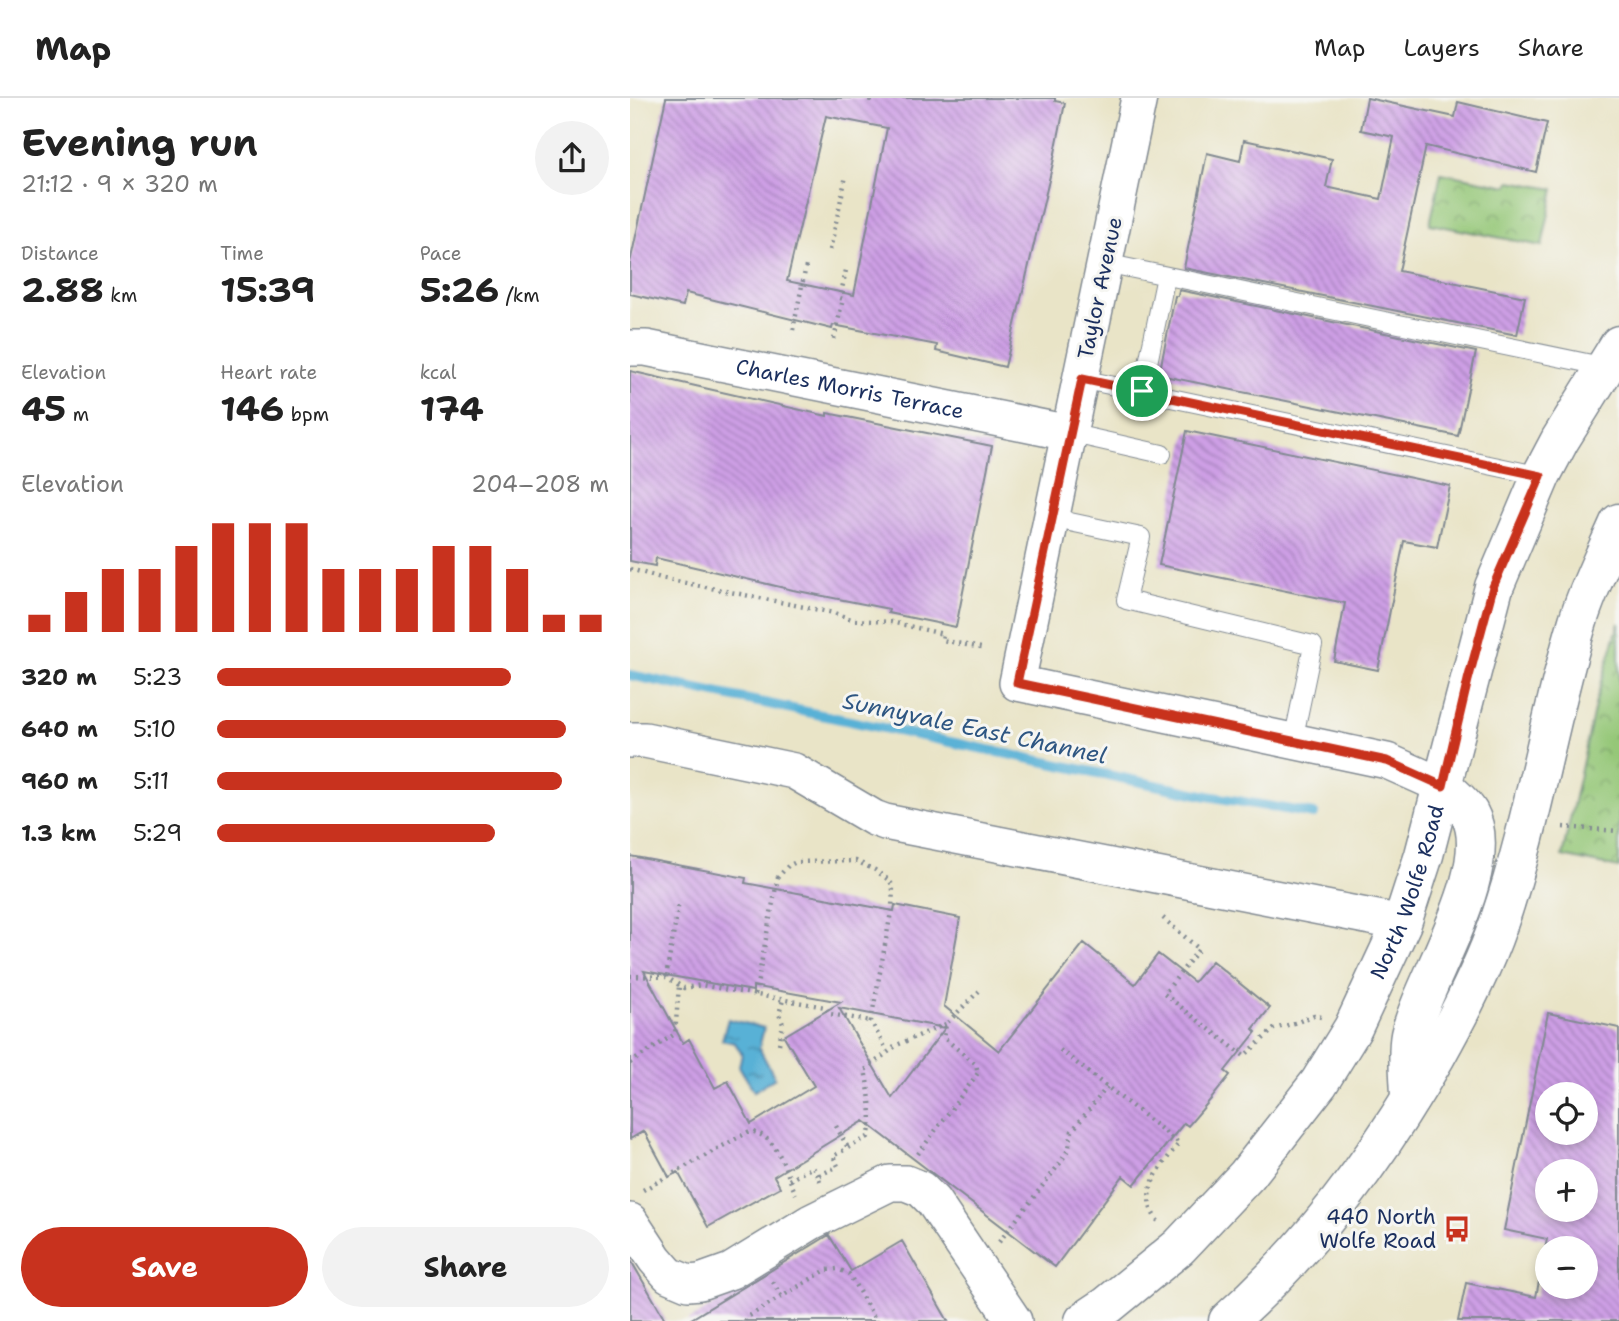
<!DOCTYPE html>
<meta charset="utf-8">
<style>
:root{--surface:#fff;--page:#f2f2f2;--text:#222;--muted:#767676;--line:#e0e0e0;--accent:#c8321e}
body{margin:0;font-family:"Shantell Sans",sans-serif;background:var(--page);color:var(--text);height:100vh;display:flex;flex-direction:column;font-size:26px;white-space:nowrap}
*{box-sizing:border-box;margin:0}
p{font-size:23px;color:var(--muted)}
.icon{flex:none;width:38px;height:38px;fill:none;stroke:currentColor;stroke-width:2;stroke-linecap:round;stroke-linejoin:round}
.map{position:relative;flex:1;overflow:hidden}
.panel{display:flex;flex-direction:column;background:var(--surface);width:630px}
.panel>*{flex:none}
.tools{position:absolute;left:905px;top:984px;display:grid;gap:14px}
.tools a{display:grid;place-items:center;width:63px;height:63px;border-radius:50%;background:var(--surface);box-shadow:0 4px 10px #0003;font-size:35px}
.pin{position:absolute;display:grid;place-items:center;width:60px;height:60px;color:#fff;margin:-30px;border:4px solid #fff;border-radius:50%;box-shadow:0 2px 7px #0007}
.round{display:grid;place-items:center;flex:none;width:74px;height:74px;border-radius:37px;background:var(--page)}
.summary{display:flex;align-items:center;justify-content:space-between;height:119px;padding:0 21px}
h1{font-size:38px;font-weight:700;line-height:52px}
.figures{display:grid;grid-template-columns:repeat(3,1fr);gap:10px;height:119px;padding:7px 21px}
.figures div{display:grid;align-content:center}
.figures b{font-size:35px;font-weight:700}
.figures small{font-size:19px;font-weight:400}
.figures p{font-size:19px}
.chart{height:196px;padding:14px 21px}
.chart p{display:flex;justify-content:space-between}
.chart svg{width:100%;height:126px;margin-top:7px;stroke:var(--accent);stroke-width:6}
.button{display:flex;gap:14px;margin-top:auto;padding:14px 21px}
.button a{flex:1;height:80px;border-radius:42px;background:var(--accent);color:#fff;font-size:28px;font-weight:700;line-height:80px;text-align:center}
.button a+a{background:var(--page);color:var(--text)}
ul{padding:0 21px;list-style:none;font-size:23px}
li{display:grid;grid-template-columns:112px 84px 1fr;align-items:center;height:52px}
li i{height:18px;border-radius:9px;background:var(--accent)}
header{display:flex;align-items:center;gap:42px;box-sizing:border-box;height:98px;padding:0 35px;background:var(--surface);border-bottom:2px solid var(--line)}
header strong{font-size:33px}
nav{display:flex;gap:38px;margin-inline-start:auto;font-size:24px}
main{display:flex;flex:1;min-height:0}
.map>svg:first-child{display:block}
.park{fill:url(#park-crowns);stroke:#587b6b;stroke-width:2}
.water{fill:url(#water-ripples);stroke:#3a709a;stroke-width:2}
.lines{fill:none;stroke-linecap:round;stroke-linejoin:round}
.stream{stroke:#59b1d6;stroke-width:10}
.building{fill:url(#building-back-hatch);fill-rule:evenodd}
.lane-casing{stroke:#828a92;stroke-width:20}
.street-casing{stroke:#828a92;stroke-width:38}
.secondary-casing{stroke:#828a92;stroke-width:41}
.path{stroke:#828a92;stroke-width:4.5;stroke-dasharray:2 5;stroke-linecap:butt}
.lane{stroke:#fff;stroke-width:18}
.street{stroke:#fff;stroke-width:35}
.secondary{stroke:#fff;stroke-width:38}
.route-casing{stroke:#fff;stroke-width:14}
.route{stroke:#c8321e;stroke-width:9}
.labels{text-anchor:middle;stroke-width:6;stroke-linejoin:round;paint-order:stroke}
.street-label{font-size:21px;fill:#1b2f5e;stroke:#f6f6f2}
.poi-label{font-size:21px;fill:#1b2f5e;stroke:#f6f6f2;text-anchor:end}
.water-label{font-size:23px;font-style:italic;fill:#2e5682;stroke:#f6f6f2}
</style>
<header>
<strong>Map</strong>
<nav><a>Map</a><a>Layers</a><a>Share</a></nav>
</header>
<main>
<section class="panel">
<div class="summary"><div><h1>Evening run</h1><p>21:12 · 9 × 320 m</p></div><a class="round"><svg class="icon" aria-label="share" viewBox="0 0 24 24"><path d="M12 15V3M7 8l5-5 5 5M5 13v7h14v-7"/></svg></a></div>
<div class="figures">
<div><p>Distance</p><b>2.88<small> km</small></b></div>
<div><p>Time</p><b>15:39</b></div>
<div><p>Pace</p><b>5:26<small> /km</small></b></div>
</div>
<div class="figures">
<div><p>Elevation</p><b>45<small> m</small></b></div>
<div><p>Heart rate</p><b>146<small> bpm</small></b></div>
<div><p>kcal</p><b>174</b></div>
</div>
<div class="chart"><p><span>Elevation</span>204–208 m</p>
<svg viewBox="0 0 160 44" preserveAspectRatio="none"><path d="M5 44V38M15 44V30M25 44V22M35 44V22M45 44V14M55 44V6M65 44V6M75 44V6M85 44V22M95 44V22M105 44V22M115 44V14M125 44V14M135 44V22M145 44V38M155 44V38"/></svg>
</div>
<ul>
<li><b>320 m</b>5:23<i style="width:75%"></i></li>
<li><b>640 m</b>5:10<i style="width:89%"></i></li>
<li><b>960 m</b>5:11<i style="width:88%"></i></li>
<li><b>1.3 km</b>5:29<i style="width:71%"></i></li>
</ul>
<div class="button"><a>Save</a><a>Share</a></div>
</section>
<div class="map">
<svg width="989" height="1223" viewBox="0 0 989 1223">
<defs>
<pattern id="park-crowns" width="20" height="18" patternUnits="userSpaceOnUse" patternTransform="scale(1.75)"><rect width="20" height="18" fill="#95c778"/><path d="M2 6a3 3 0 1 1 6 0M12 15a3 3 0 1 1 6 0" fill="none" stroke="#79a266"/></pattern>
<pattern id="water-ripples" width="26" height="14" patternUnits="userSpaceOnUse" patternTransform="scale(1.75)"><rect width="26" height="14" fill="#59b1d6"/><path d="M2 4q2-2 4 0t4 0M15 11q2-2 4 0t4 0" fill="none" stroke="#4990b1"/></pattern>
<pattern id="building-back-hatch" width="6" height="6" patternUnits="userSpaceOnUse" patternTransform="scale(1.75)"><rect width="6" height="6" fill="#ce9fe5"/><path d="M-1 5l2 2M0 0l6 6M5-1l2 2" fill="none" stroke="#a682bd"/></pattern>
</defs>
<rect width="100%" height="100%" fill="#f6f6f2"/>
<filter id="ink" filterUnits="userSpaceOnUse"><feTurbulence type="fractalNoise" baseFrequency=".0143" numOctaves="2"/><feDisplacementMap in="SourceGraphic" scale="14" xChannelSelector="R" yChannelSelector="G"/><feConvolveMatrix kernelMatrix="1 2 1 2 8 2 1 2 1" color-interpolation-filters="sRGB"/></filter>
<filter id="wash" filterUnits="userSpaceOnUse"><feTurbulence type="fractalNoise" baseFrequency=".00686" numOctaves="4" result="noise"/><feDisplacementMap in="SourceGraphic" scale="28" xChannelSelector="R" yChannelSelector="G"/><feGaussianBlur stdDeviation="1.57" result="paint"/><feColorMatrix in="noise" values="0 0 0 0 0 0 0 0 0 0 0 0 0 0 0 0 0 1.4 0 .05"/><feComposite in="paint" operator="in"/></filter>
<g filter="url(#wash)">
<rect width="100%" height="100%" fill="#e9e4c7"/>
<path class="park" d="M811 75 878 88 880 83 924 91 912 148 800 126Z
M989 525V770L932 758 966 603Z"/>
<path class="water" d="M98 921 134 930 129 950 145 980 124 993 109 968 112 956 105 945 92 942Z"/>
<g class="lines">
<path class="stream" d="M0 577 578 698 684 716"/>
</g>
<g id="blocks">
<path class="building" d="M36 0H425V3L435 5 423 65 375 269 306 253 307 247 203 227 202 231 56 195 53 208 0 196V165ZM196 18 257 30 224 197 157 183Z
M737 0 825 19 828 4 917 25 906 74 796 48 769 173 895 199 887 237 554 170 577 55 610 63 614 42 702 61 696 89 751 101 764 39 731 32Z
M549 192 846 254 828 338 529 277 545 198H548Z
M0 273 197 318V315L362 348 326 529 258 515 259 511 163 492 26 460 25 468 0 463Z
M557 333 820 388 807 449 774 443 748 572 704 563 715 505 529 467Z
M0 758 116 780 115 785 264 813 265 807 330 820 314 908 369 953 454 845 505 886 528 856 564 884 582 863 640 910 623 931 626 934 595 973 600 977 581 1001 558 1028 554 1025 504 1087 493 1078 425 1169 234 1023 144 1078 150 1089 78 1129 48 1074 39 1079 14 1033 0 1041ZM14 873 123 893V888L211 904 154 938 184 988 121 1026 98 983 85 990 59 941 53 945ZM209 910 315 930 262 1000Z
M918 915 989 930V1223H828L836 1185 906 1199 917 1141 874 1132ZM917 996H956V1034H917ZM917 1073H956V1111H917ZM917 1150H956V1188H917Z
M199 1137 221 1173 272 1143 318 1223H58Z
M0 1161 36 1223H0Z"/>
</g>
</g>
<g filter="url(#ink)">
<use href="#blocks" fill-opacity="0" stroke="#828a92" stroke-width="2"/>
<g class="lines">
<g class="lane-casing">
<path id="lane" d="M475 165 976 269
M451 281 911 378
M512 294 536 178
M439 335 532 356
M421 420 511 439 496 502 683 547 663 643"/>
</g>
<g class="street-casing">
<g id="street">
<path d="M509 0 387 585 757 663 813 688"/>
<path id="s1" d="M0 250H16L439 335"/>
<path d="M0 642H15L164 673 244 720 255 724 772 825"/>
<path d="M0 1123 25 1161 39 1177 58 1185 70 1184 101 1173 181 1124 260 1085H276L291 1091 303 1103 384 1223"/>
</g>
</g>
<g class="secondary-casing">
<g id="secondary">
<path d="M780 1001C780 981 776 957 780 937 793 882 869 769 839 715 833 705 821 696 813 688"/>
<path id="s2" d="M454 1223 478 1207 549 1149 617 1077 689 985 723 930 772 825 794 757 864 489 911 378 930 342 989 247"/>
<path d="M598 1223C683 1148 750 1056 806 958 830 915 853 871 869 824 903 726 918 622 948 523 958 490 975 457 989 425"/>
</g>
</g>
<path class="path" d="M240 4 241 0
M200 152 216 78
M163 232 176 168 180 169
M204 241 213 201 210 200 216 172 212 171
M0 471 31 480 204 515 224 522 261 524 313 536 312 542 351 550
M933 729 989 733
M533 820 569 851 534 896 614 958 644 931 668 924 684 917 691 919
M0 878 36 879 54 890 71 887 195 909 200 916 240 923
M36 879 49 804
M125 897 148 779 158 768 166 764 226 763 245 772 260 783 263 789 262 809 241 923 257 953
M149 946 153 926 149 916 153 902
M430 952 549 1045C532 1068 505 1095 528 1123
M0 965 45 936 49 888
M206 1028 218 1050
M288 1056 348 975 346 966 314 940 316 926 352 890
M159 1082 183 1069 188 1078
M190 1083 188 1078 208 1068 203 1058 238 1039C244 1019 239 992 235 972L267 947 316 926
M13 1092 120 1033C150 1039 154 1072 166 1096
M369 1144 431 1064 439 1050 442 1033 477 989
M143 1184 151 1198
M115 1223 119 1218 196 1172 208 1171 219 1176 246 1223"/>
<use href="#lane" class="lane"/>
<use href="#street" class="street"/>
<use href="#secondary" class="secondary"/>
</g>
</g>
<g class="lines" filter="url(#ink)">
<g class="route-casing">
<path id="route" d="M452 281 911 378 863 489 838 582 813 688 757 663 387 585Z"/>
</g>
<use href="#route" class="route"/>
</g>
<defs>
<g id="bus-bare" transform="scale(2.1)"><path d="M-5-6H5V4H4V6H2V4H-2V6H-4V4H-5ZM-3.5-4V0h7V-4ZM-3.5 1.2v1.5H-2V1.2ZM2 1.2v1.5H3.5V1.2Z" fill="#c8321e" stroke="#f6f6f2" stroke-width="2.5" paint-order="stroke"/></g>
</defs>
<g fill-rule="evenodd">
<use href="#bus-bare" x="827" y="1131"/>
</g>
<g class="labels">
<g class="street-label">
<text transform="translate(470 190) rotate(-78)" y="7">Taylor Avenue</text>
<text dy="7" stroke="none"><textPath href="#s1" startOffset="224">Charles Morris Terrace</textPath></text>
<text dy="7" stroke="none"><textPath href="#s2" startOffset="548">North Wolfe Road</textPath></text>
</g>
<g class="poi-label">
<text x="806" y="1126">440 North<tspan x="806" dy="24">Wolfe Road</tspan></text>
</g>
<g class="water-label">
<text transform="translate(345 630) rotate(12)" y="8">Sunnyvale East Channel</text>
</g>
</g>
</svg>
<div class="tools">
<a><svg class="icon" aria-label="locate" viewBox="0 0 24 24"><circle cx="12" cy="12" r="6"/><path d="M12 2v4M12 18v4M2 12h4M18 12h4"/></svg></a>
<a>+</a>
<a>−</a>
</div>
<div class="pin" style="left:512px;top:293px;background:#1e9e55"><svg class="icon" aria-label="arrive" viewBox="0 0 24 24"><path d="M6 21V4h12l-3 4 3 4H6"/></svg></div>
</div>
</main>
